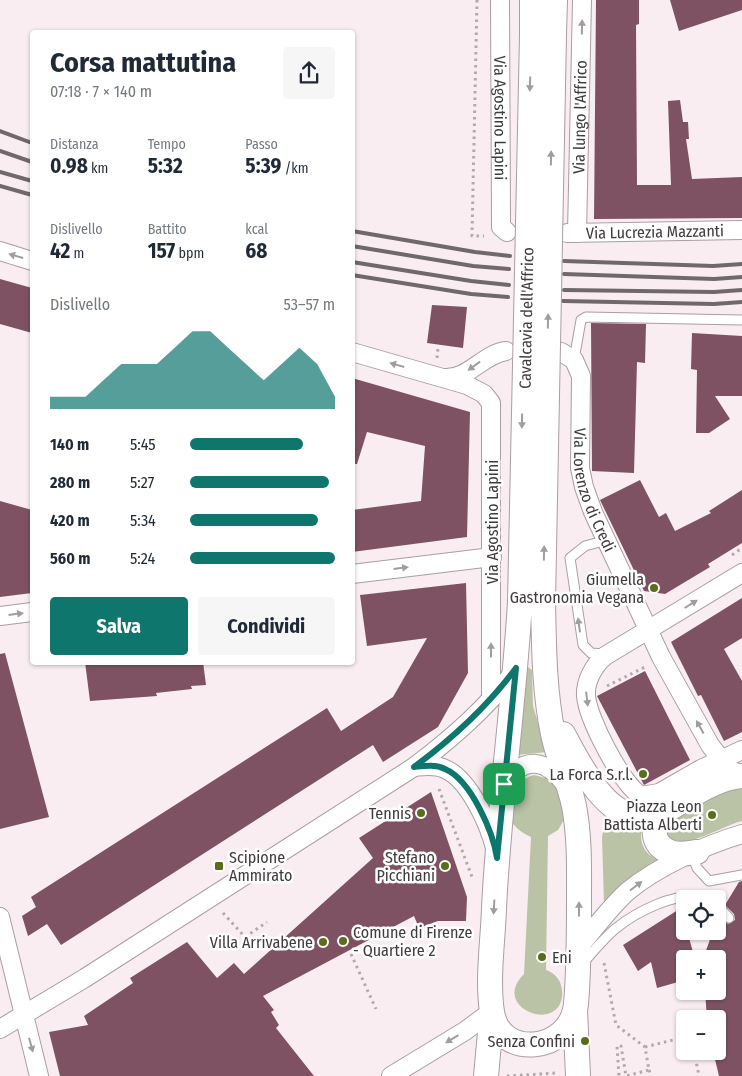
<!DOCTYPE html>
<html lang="it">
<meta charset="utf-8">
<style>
:root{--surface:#fff;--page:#f6f6f7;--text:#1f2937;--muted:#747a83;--accent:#0f766e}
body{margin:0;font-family:"Fira Sans Condensed",sans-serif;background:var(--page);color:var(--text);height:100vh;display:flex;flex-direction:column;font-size:19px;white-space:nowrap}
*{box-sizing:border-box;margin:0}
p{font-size:16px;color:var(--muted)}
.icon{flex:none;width:28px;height:28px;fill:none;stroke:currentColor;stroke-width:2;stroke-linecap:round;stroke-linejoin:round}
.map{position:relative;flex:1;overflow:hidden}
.drawer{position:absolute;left:30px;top:30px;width:325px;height:635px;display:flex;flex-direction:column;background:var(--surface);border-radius:5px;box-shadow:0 1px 4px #0004}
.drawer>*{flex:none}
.controls{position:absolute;left:676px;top:890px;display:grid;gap:10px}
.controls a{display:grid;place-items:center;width:50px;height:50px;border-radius:5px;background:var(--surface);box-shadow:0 1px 4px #0004;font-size:25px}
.pin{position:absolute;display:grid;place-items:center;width:42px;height:42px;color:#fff;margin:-21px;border-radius:10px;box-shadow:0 2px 8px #0006}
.round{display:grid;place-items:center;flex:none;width:52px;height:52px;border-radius:5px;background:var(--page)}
.head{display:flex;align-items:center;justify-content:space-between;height:85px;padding:0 20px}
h1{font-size:28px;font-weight:700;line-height:38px}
.stats{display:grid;grid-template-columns:repeat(3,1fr);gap:8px;height:85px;padding:5px 20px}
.stats div{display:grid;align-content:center}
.stats b{font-size:21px;font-weight:700}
.stats small{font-size:14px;font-weight:400}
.stats p{font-size:14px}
.chart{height:140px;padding:10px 20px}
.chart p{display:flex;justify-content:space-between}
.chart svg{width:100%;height:90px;margin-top:5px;fill:var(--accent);opacity:.7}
.button{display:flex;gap:10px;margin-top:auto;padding:10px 20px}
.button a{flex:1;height:58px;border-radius:5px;background:var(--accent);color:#fff;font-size:20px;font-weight:700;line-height:58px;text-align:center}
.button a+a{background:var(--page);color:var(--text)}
ul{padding:0 20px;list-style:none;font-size:16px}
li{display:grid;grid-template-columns:80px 60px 1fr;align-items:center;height:38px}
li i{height:12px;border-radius:6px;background:var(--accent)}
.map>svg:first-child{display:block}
.green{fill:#bac3a5}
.building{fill:#7e5263}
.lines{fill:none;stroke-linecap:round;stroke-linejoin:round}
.lane-casing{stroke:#aa9ea2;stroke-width:11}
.street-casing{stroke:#aa9ea2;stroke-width:20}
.secondary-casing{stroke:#aa9ea2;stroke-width:26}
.path{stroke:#b3a9ac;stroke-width:3;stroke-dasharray:2.5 4;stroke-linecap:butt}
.lane{stroke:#fff;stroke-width:9}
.street{stroke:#fff;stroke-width:18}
.secondary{stroke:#fff;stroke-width:24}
.rail{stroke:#70696b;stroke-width:4}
.secondary-bridge-casing{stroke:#aa9ea2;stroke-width:26;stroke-linecap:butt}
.secondary-bridge{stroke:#fff;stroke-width:24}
.oneway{fill:#a09d9e}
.route-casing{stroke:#fff;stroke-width:10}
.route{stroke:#0f766e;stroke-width:6}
.poi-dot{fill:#5b6d19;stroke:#fefefe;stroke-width:2}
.labels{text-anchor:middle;stroke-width:5;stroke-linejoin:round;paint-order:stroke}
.street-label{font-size:16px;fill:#403b3c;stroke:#fefefe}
.poi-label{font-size:16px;fill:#403b3c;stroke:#fefefe;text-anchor:end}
</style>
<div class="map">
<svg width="742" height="1076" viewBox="0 0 742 1076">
<rect width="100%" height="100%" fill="#f9edf1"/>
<path class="green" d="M525 665 532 670 533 706 547 752 517 755Z
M534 775 554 780 568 813 558 830 548 836 546 970C555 973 561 980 562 990 566 1036 488 1010 524 974L531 837C519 831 513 826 507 814 513 793 511 782 534 775Z
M742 784V821C722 825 676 858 664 831L668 818 714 793Z
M607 812 642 825C639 841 642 853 658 860L640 872 604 904 602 837Z"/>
<path class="building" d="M596 0H639V24L636 25 637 185H671L668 101 680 100 683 122H688L689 139H686L692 179 742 177V218L594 219Z
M670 0H742V10L679 31Z
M0 279 32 288V333L0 324Z
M432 305 467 307 463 348 427 343Z
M591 323 646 324 645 363 637 362 634 473 592 471Z
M692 333 742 336V396H715L730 419 709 433H696L697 370 691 369Z
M352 378 470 412 467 537 352 552V510L421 501 425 446 367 432 357 464H352Z
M640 480 659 517 666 513 675 531 711 513 709 511 742 490V543L708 564 710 567 665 594 644 591 600 500Z
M0 501 32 510V593L0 597Z
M466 583 468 673 438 727 383 762 373 745 61 945 47 924 28 936 22 916 36 907 31 897 327 708 341 731 393 697 427 638 367 646 360 595Z
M742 598V638L724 649 742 681V732L724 741 701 695 698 696 671 642Z
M5 653 49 817 0 829V654Z
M85 662H203L206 685 191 686 192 689 156 693 157 696 90 701Z
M645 671 690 760 644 785 597 696Z
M431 792 467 897 466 921H438L419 928 414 916 263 996 274 1010 271 1012 279 1025 276 1028 314 1076H60L49 1032 88 1025 84 1016 133 983 130 978 187 942 217 978 234 963 244 974 373 858 359 838Z
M742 881V1076H719L713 1051H718V1019H707L705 991H718V959H703L713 931H718L719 916 728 924 735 920 734 914 725 905 739 882Z
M681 908 685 931H687L695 959H685V980L657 988 651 962 638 971 623 945Z"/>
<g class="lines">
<g class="lane-casing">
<path id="lane" d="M574 360 581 320 586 317 742 320
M605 654 591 653 583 645 570 558 585 546 607 540
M692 854 697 868 709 881 742 875
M718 906 729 918
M583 963C593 952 603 939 615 929 636 912 677 890 704 899"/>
</g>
<g class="street-casing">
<g id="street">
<path id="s1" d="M500 0 501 220V227L507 232"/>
<path id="s2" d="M567 233 742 230"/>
<path id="s3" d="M577 233 582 0"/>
<path d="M0 251 32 261"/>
<path d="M352 352 467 385 484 394 491 403V699"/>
<path id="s4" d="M561 352 574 360 581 376 580 468 584 487 593 512 661 657 710 745 728 769 742 775"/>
<path d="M444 378C468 380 483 354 506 351"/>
<path d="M742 573 605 656C594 665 585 681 586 696 588 719 621 783 641 796L659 793 701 769 742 750"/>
<path d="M352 574 492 557"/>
<path d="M0 616 32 612"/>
<path d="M414 767C424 766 435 764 445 769 469 779 489 824 495 848"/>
<path d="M504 785C524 754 547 759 567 787"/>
<path d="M0 917 39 1076"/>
<path d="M579 947C595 928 609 908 628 891 657 867 705 845 742 834"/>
<path d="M0 1029 85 978 414 767C452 738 487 708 516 669"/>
<path d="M391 1076 465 1031 492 1011"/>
</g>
</g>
<g class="secondary-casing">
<path id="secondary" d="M532 35V0
M554 35 555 0
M520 602C514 704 499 806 494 908 493 941 487 978 492 1012 499 1060 571 1053 576 1004 579 969 579 935 579 900 579 869 580 838 574 806 569 782 558 758 553 734 544 690 544 646 543 602
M563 734C580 764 608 827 652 816 662 814 671 808 680 802 699 791 719 778 742 776
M662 813C650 828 652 847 673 853 681 855 689 853 697 852
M575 1010 578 1076
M486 1076 492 1011"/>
</g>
<path class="path" d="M477 0 472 236H484
M437 358 438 348
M732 555 742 548
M607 686 645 667
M439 789 472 877
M223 913 245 937 267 922
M351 954 376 1009
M604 963 616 1025 645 1047 649 1070 626 1076 621 1046H617L619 1076
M645 1047 685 1037
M694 1051 699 1076
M649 1070 651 1076
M507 1076 556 1073"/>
<use href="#lane" class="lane"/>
<use href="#street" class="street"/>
<use href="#secondary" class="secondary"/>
<path class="rail" d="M0 131 32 143
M0 151 32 162
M0 172 32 181
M0 186 32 195
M352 231 475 252 510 256
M352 246 473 266 509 269
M564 261 713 266 742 264
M352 262 471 281 509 285
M564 274 714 279 742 277
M352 275 471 294 508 297
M564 290 714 292 742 290
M563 301 714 304 742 302"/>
<g class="secondary-bridge-casing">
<g id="secondary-bridge">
<path id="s5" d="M520 602 532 35"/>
<path d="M543 602 554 35"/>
</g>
</g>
<use href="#secondary-bridge" class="secondary-bridge"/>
</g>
<defs><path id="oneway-solid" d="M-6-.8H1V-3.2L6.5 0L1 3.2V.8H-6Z" transform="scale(1.25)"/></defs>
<g class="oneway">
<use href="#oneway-solid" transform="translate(582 27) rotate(-89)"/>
<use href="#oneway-solid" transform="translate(530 84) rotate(92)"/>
<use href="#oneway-solid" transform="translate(551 158) rotate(-89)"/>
<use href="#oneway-solid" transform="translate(16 256) rotate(-164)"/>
<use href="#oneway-solid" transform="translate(548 321) rotate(-89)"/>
<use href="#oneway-solid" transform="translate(397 365) rotate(-164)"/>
<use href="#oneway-solid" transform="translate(474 366) rotate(144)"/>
<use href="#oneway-solid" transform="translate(522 421) rotate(91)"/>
<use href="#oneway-solid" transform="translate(544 553) rotate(-89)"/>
<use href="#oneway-solid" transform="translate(401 568) rotate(-7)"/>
<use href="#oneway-solid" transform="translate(691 604) rotate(-32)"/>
<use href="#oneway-solid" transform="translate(16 614) rotate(-7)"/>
<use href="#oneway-solid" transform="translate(579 625) rotate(-98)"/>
<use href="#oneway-solid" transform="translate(491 650) rotate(-90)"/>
<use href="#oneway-solid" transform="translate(587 699) rotate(83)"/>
<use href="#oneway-solid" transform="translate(700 727) rotate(-119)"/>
<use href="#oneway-solid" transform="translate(636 886) rotate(-37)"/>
<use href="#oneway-solid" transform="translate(494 907) rotate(93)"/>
<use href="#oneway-solid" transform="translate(579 909) rotate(-90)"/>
<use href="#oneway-solid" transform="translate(452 1039) rotate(149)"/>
<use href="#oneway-solid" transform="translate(31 1045) rotate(75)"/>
</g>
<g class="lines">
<g class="route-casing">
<path id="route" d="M516 668 497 858C493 832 471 780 445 769 435 764 424 766 414 767 453 738 487 707 516 668Z"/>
</g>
<use href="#route" class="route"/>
</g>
<g class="poi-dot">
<circle cx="654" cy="588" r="5"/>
<circle cx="643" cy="774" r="5"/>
<circle cx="421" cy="813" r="5"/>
<circle cx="712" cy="815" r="5"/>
<rect x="214" y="861" width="10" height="10" rx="2.5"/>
<circle cx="445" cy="866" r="5"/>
<circle cx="343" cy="941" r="5"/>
<circle cx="323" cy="942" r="5"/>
<circle cx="542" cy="957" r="5"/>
<circle cx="585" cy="1041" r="5"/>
</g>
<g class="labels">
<g class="street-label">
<text dy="6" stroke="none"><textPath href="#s1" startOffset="118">Via Agostino Lapini</textPath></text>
<text dy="6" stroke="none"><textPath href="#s3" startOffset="116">Via lungo l'Affrico</textPath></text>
<text dy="6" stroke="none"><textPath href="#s2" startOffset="88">Via Lucrezia Mazzanti</textPath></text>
<text dy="6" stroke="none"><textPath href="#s5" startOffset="284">Cavalcavia dell'Affrico</textPath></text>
<text dy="6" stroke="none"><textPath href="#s4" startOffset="149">Via Lorenzo di Credi</textPath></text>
<text transform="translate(492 522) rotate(-90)" y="6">Via Agostino Lapini</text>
</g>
<g class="poi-label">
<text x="644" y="585">Giumella<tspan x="644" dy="18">Gastronomia Vegana</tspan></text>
<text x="633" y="780">La Forca S.r.l.</text>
<text x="702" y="812">Piazza Leon<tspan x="702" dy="18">Battista Alberti</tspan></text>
<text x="411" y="819">Tennis</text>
<text x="229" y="863" text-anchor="start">Scipione<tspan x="229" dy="18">Ammirato</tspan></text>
<text x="435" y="863">Stefano<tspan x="435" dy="18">Picchiani</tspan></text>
<text x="353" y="938" text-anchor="start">Comune di Firenze<tspan x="353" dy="18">- Quartiere 2</tspan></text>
<text x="313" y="948">Villa Arrivabene</text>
<text x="552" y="963" text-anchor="start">Eni</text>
<text x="575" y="1047">Senza Confini</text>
</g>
</g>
</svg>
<div class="controls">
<a><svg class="icon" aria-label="locate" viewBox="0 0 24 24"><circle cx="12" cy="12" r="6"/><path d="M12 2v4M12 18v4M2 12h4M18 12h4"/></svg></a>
<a>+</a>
<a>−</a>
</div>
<div class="pin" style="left:504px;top:784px;background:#1e9e55"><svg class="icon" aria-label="arrive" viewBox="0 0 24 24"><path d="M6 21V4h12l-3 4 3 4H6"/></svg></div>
<section class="drawer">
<div class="head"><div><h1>Corsa mattutina</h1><p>07:18 · 7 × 140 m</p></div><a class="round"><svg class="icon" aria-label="share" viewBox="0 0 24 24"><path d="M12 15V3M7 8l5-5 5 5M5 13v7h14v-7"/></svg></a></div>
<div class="stats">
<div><p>Distanza</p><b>0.98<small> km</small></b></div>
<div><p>Tempo</p><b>5:32</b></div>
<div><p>Passo</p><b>5:39<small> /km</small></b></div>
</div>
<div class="stats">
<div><p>Dislivello</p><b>42<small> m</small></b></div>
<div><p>Battito</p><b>157<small> bpm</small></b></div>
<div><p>kcal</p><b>68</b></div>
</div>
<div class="chart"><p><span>Dislivello</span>53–57 m</p>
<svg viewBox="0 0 160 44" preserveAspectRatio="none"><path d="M0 44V38L10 38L20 38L30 30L40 22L50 22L60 22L70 14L80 6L90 6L100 14L110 22L120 30L130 22L140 14L150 22L160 38V44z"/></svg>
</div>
<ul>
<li><b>140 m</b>5:45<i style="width:78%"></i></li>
<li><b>280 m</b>5:27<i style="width:96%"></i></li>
<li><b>420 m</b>5:34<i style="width:88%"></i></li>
<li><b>560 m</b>5:24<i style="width:100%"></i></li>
</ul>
<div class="button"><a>Salva</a><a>Condividi</a></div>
</section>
</div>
